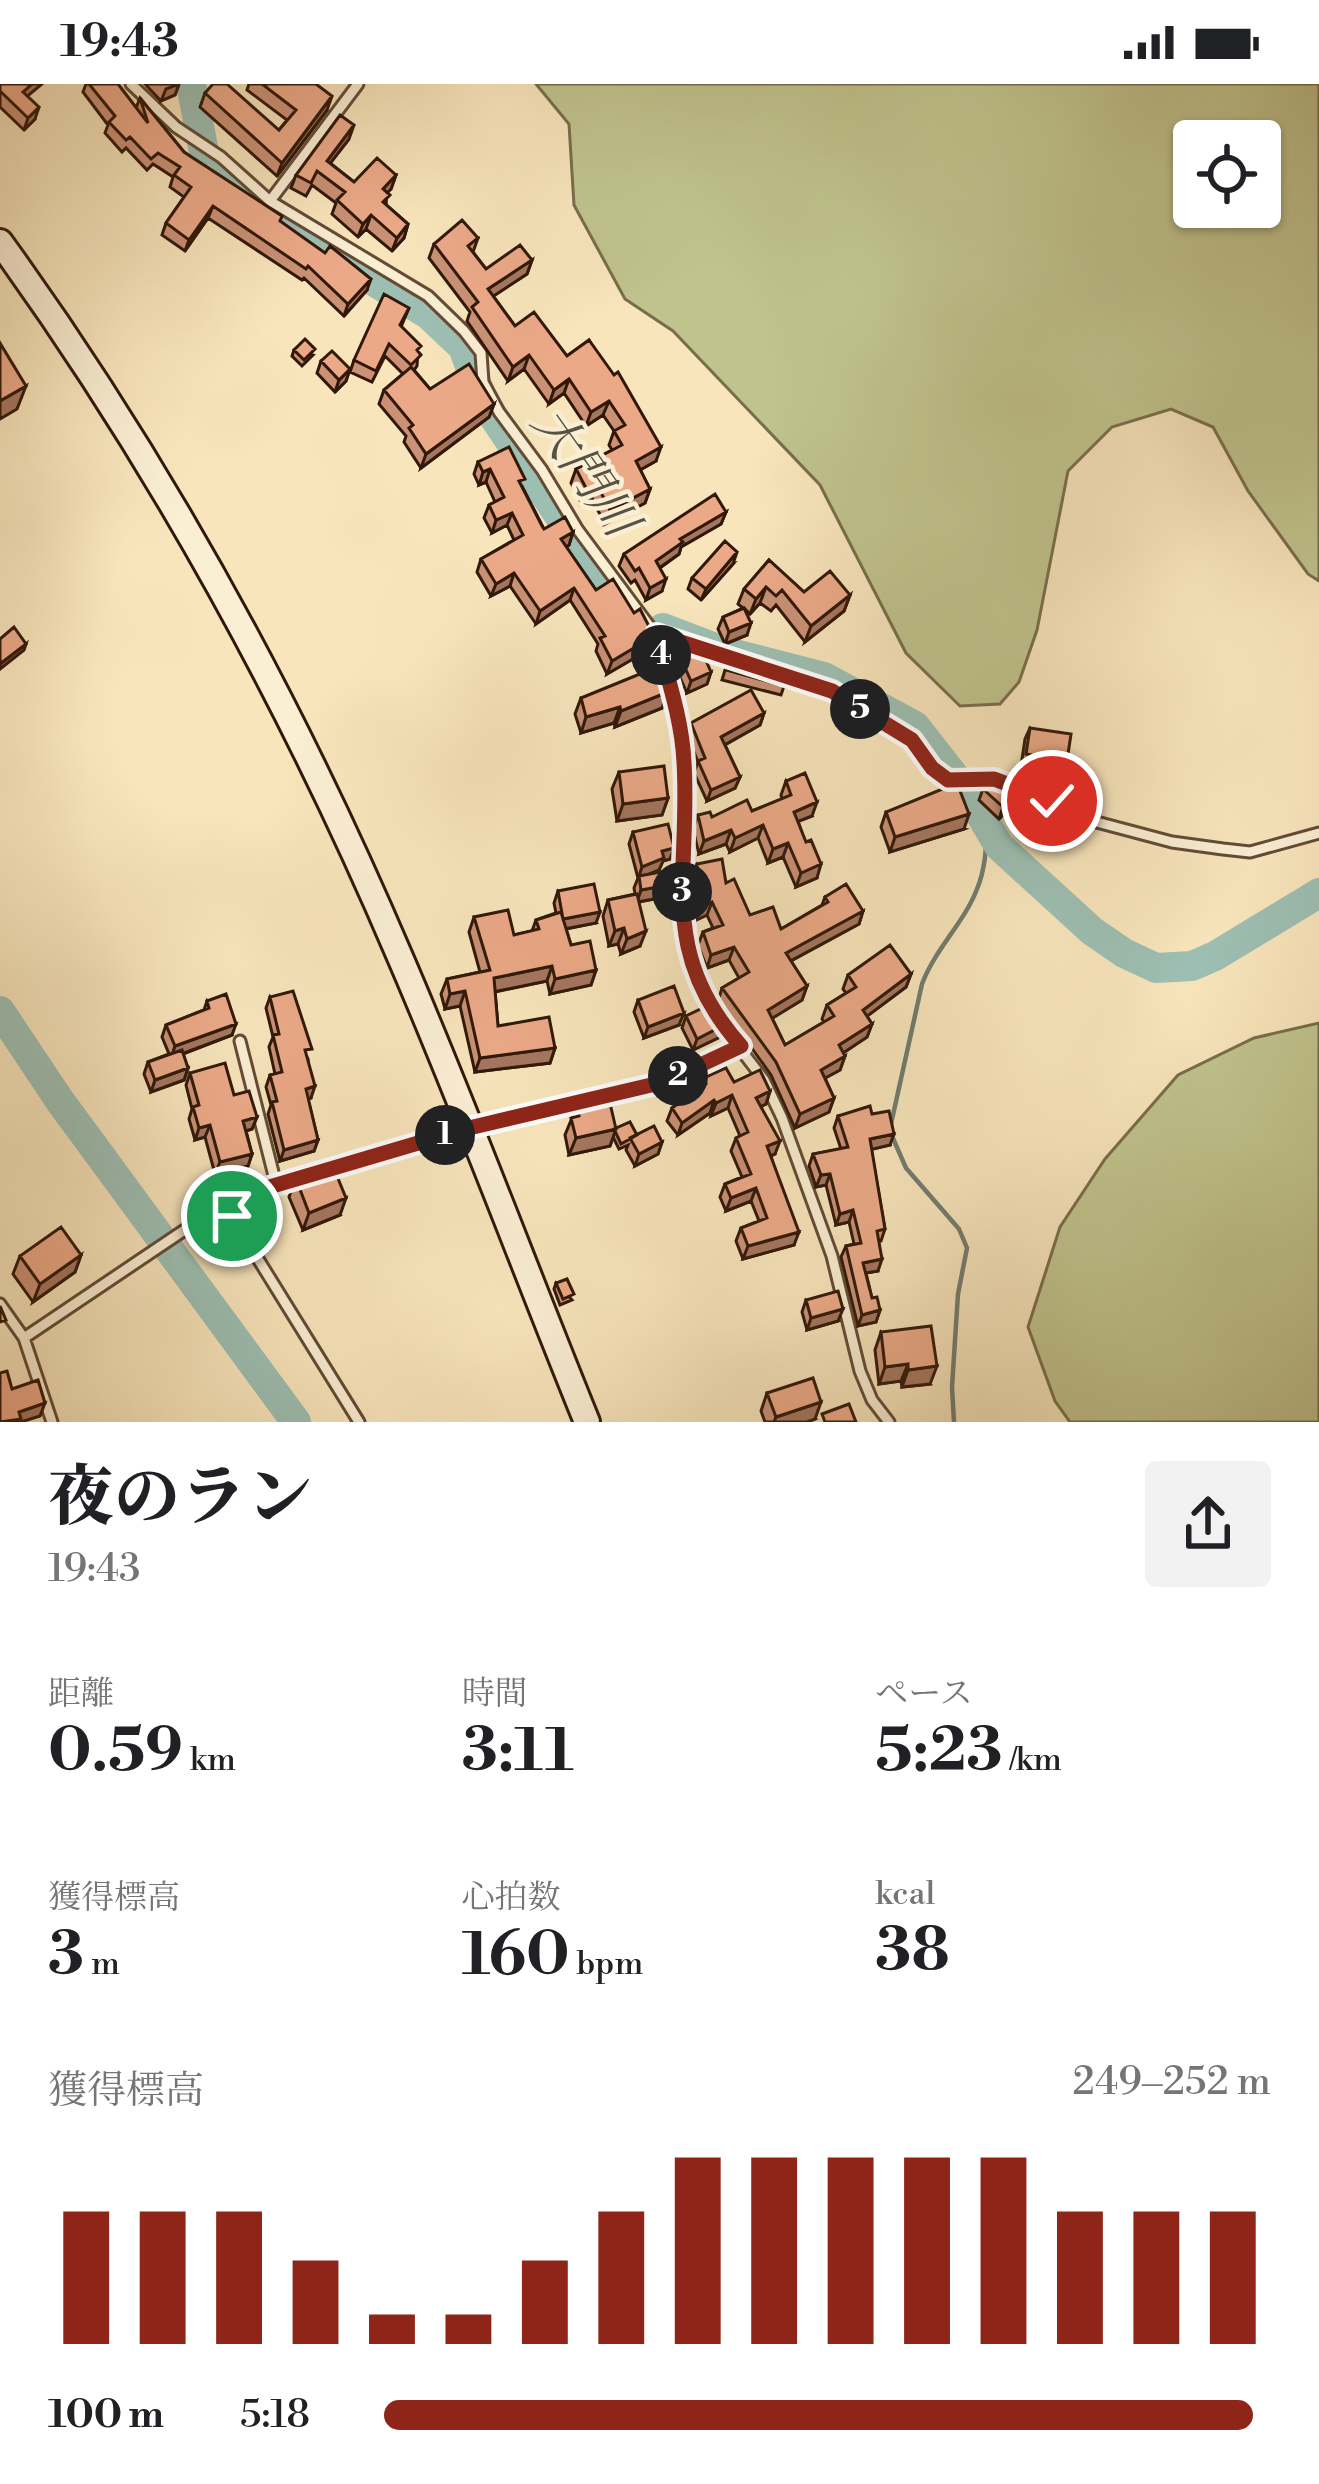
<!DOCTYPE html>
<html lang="ja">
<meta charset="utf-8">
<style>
:root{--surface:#fff;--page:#f2f2f2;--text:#202124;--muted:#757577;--accent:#8f2418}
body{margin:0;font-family:"Libre Bodoni","Noto Serif JP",serif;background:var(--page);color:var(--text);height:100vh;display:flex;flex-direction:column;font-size:45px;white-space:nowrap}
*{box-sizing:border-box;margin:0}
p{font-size:39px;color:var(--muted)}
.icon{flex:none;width:66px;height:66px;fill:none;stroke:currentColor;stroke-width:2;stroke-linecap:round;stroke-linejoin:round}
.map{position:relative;height:1338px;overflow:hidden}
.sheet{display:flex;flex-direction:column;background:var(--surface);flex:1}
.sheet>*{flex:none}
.buttons{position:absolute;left:1173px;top:36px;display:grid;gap:24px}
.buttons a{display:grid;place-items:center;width:108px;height:108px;border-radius:12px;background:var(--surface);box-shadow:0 3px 9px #0004;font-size:60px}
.pin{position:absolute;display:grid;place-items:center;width:102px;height:102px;color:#fff;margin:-51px;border:6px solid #fff;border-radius:50%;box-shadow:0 3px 12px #0007}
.km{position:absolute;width:60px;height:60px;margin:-30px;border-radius:50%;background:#222;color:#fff;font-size:33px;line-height:60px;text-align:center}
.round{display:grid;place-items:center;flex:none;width:126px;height:126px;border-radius:12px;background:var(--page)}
.head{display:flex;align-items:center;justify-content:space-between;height:204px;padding:0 48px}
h1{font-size:66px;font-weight:800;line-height:90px}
.metrics{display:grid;grid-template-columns:repeat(3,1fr);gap:18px;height:204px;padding:12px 48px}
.metrics div{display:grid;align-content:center}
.metrics b{font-size:60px;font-weight:800}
.metrics small{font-size:33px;font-weight:400}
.metrics p{font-size:33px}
.chart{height:336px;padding:24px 48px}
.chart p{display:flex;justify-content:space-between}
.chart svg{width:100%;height:216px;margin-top:12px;stroke:var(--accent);stroke-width:6}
ul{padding:0 48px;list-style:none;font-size:39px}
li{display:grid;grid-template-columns:192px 144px 1fr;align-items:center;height:90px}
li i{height:30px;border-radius:15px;background:var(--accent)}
.status{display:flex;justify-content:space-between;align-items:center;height:84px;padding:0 60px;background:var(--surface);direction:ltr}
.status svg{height:33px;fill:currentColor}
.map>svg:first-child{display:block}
.green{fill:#c0c38e;stroke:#786e4c;stroke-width:3;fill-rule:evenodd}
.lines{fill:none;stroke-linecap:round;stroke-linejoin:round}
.stream{stroke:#727c6f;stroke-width:4.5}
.river{stroke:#9dbfb3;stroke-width:30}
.lane-casing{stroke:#634b36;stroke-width:15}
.secondary-casing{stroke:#311809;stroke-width:30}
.lane{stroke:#faeed3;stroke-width:9}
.secondary{stroke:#faeed3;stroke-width:24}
.wall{fill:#ca9175;stroke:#311809;stroke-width:3}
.shaded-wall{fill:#a4765f;stroke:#311809;stroke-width:3}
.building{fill:#eba988;stroke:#311809;stroke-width:3}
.route-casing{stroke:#fff;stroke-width:24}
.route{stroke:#8f2418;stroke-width:15}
.labels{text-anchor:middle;stroke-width:9;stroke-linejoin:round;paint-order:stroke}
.water-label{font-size:48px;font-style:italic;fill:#575244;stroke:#faeed3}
</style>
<div class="status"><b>19:43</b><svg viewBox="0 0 49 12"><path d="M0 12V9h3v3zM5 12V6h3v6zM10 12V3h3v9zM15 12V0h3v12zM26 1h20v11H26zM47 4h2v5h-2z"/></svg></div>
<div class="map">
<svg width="1319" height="1338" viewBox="0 0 1319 1338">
<rect width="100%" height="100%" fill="#f8e5bc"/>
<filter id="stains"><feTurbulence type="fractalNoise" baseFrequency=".00167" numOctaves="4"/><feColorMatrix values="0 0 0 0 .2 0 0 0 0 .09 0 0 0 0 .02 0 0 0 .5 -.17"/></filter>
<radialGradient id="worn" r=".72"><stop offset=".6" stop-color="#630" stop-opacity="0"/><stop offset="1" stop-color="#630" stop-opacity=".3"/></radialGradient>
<path class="green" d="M536 0H1319V497L1308 490 1248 407 1213 343 1171 325 1112 343 1068 387 1037 546 1019 598 1000 620 960 622 906 569 820 401 673 247 625 215 574 121 569 40ZM1260 57V123H1194V57Z
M1319 939V1338H1070L1055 1317 1028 1243 1060 1143 1105 1075 1178 991 1254 954Z"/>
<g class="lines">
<path class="stream" d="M891 1040 922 900C935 865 964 839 977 805 985 786 986 766 987 746
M892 1052 906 1084 959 1145 967 1164 958 1210 952 1303 954 1338"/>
<path class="river" d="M191 0 206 79 223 96 249 121 429 231 463 263 482 315 589 477 628 527
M663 544 723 567 824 593 915 642 969 711 999 762 1092 847 1124 869 1156 884 1192 882 1215 872 1319 809
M0 927 60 1017 296 1338"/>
<g class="lane-casing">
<path id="lane" d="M131 0 176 43 221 73 270 117 428 212 464 247 481 269 483 298 499 328 542 386 578 446 656 551 684 678 683 840 698 900 715 932 764 996 782 1034 832 1172 860 1287 872 1316 889 1338
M270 117 358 0
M656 551 736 577
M758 583 832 607 912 656 932 684 948 696 994 695 1051 717 1089 736 1172 758 1223 765 1250 768 1319 749
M240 957 276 1100
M326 1086 468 1044 664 998 741 962
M232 1114V1133L359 1338
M0 1220 24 1254
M52 1338 24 1254 232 1114 310 1090"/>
</g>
<g class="secondary-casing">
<path id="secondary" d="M0 158C160 379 293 622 400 873 466 1026 524 1183 587 1338"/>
</g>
<use href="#lane" class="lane"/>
<use href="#secondary" class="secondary"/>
</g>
<path class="wall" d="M0 0 27 12 35 35 24 46 0 23Z
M86 0H118L136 24 140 14 184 68 280 137 367 206 344 232 304 194 302 196 208 134 185 167 162 151 166 139 184 113 170 103 173 93 153 80 147 86 126 64 122 68 105 49 108 41 83 8Z
M145 0H179L175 11 161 17Z
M249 0H316L327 26 277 92 200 23 205 9 279 46 287 36 247 6Z
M349 55 330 79 354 98 396 91 391 105 387 108 386 121 408 140 404 154 392 167 366 145 358 153 332 130 336 119 312 101 306 112 291 104 296 91Z
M478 154 473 168 486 185 532 176 527 190 493 212 515 242 567 272 589 256 656 377 640 386 650 405 645 419 605 440 592 415 582 420 571 399 576 385 612 366 609 361 614 347 603 331 586 342 564 309 549 320 524 285 508 297 467 237 470 228 429 174 434 160Z
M409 224 401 243 418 268 417 282 414 286 430 305 494 320 489 333 421 384 404 358 406 352 379 320 384 306 403 290 385 272 372 298 350 288 354 276Z
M294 266 313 271 302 282 292 272Z
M321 277 350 285 346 297 335 308 317 289Z
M478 378 522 402 544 445 573 448 569 461 566 463 596 506 650 565 607 590 596 567 598 560 570 516 536 540 510 502 491 512 477 488 481 475 514 456 507 441 492 449 484 434 489 421 495 418 486 398 479 401 474 390Z
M726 428 721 440 681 463 679 470 660 484 662 507 646 516 635 496 631 499 619 482 624 470Z
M769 476 804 508 850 511 844 527 805 558 776 521 771 527 760 519 750 530 746 526 747 551 725 560 718 545 723 533 743 524 738 520 744 505Z
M733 480 701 516 688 505 692 494Z
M678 568 711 588 707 600 687 609 674 580Z
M729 573 784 602 781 611 722 596Z
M668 608 662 624 615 643 614 639 581 649 575 630 581 614Z
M764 629 760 641 725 661 740 693 735 704 707 717 694 689 698 678 687 650 691 639Z
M1030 644 1067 677 1063 688 1021 682 1025 655Z
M619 688 668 714 662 731 617 737 612 705Z
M786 697 812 732 798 737 817 794 796 803 783 773 768 779 758 754 730 768 726 760 699 770 693 745 698 731 712 733 752 727 782 715 781 711Z
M983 705 1012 721 999 735 979 716Z
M886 728 964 745 890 768 881 743Z
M633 748 674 764 670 775 663 777 659 786 651 790 665 813 639 818 640 862 621 870 618 860 609 862 603 832 608 816 635 810 634 804 638 794 629 760Z
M697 780 726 799 750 831 781 845 822 821 825 813 863 827 859 840 791 877 807 902 802 916 772 934 785 961 824 938 822 935 827 921 846 909 843 905 848 891 911 890 906 903 867 932 872 940 867 953 843 969 845 972 840 986 825 994 834 1014 829 1028 795 1044 771 991 718 917 722 904 739 894 729 876 707 884 698 861 703 848 713 844 707 831 694 837 692 833V793Z
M558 807 596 839 566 845 571 861 596 886 591 901 550 910 547 897 495 908 498 942 555 964 550 979 475 988 460 922 445 925 441 910 447 895 480 888 469 848 474 833 514 851 532 847 536 836 556 829 554 819Z
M270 913 308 975 311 1014 308 1015 318 1056 314 1067 280 1077 268 1030 271 1021 266 1003 270 991 275 990 269 963 273 953 266 924Z
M638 916 679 941 644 954 634 928Z
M207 917 232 951 183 970 188 984 184 996 151 1008 144 990 148 978 169 970 162 953 166 941 204 926Z
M686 932 720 953 693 966 682 944Z
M190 989 234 1011 257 1033 252 1045 246 1047 252 1070 248 1082 215 1090 205 1053 195 1056 189 1035 192 1025 186 1001Z
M704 994 734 998 770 1007 766 1020 761 1022 775 1070 771 1072 794 1161 743 1175 736 1157 741 1144 759 1137 751 1117 726 1127 720 1113 725 1100 742 1093 731 1067 736 1054 740 1052 728 1024 711 1032 710 1029 678 1051 667 1037 672 1024 700 1004Z
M577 1022 616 1044 662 1058 658 1070 635 1082 626 1066 628 1061 619 1065 613 1053 610 1062 569 1071 565 1051Z
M872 1030 890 1061 871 1065 885 1145 881 1157H878V1187L866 1189 872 1214 880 1226 876 1238 858 1242 841 1173 846 1162 854 1160 849 1138 836 1141 826 1101 816 1103 809 1082 813 1070 841 1065 834 1044 838 1032Z
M296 1095 340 1131 303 1146 289 1113Z
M81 1171 75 1188 33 1218 13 1190 20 1172Z
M556 1199 572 1216 560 1221 554 1205Z
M806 1216 838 1237 807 1246 802 1228Z
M881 1248 930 1300 902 1303 901 1297 879 1300 875 1266Z
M767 1309 815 1335 807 1338H765L761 1327Z"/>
<path class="shaded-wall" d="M32 0H42L19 19 23 8Z
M179 0 175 11 161 17 166 5Z
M332 12 327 26 277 92 282 79Z
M39 23 35 35 24 46 28 34Z
M354 41 349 55 322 90 327 77Z
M396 91 391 105 378 118 383 105Z
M213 122 208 134 185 167 189 156Z
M371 131 366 145 358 153 363 140Z
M408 140 404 154 392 167 397 154Z
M532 176 527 190 483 219 488 205Z
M371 195 367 206 344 232 348 220Z
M529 271 524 285 508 297 513 283Z
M350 285 346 297 335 308 339 296Z
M569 295 564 309 549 320 554 306Z
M26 302 17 325 0 335V317Z
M609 317 603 331 586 342 591 328Z
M494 320 489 333 421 384 426 370Z
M661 363 656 377 631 391 636 377Z
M490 385 486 398 479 401 483 388Z
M597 401 592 415 582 420 587 406Z
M650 405 645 419 605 440 610 426Z
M726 428 721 440 681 463 679 470 652 489 656 477 680 455Z
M512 429 507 441 492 449 496 436Z
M573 448 569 461 556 468 561 455Z
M737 468 733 480 701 516 706 505Z
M514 489 510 502 491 512 496 500Z
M666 495 662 507 646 516 650 504Z
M766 503 760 519 750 530 756 515Z
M574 504 570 516 536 540 540 527Z
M850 511 844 527 805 558 811 542Z
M751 539 747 551 725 560 729 548Z
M654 552 650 565 607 590 612 577Z
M26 560 24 566 0 585V580Z
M711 588 707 600 687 609 691 597Z
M668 608 662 624 615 643 621 627Z
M620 623 614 639 581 649 586 633Z
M764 629 760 641 717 665 721 653Z
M740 693 735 704 707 717 711 706Z
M1017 709 1012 721 999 735 1003 723Z
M668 714 662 731 617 737 623 720Z
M817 718 812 732 789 741 794 728Z
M969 730 964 745 890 768 895 753Z
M763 741 758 754 730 768 735 754Z
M731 746 726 760 699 770 704 757Z
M788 759 783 773 768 779 773 765Z
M674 764 670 775 663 777 659 786 638 795 642 783 662 767Z
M821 780 817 794 796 803 801 789Z
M669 801 665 813 637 818 641 806Z
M712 818 707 831 694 837 699 824Z
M863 827 859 840 781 882 786 869Z
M600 828 596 839 559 846 563 835Z
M624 844 618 860 609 862 615 847Z
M646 847 640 862 621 870 627 855Z
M734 863 729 876 707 884 711 871Z
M552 882 547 897 488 909 494 894Z
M596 886 591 901 550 910 555 895Z
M911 890 906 903 858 939 863 926Z
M807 902 802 916 763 940 768 926Z
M465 907 460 922 445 925 450 910Z
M684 929 679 941 644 954 648 943Z
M236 940 232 951 171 974 175 962Z
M872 940 867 953 834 975 839 961Z
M724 941 720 953 693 966 697 955Z
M555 964 550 979 475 988 480 974Z
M845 972 840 986 816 999 821 986Z
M188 984 184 996 151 1008 155 996Z
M315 1002 311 1014 301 1016 306 1005Z
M770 1007 766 1020 752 1027 756 1014Z
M732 1011 728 1024 711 1032 716 1019Z
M834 1014 829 1028 795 1044 800 1030Z
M714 1016 710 1029 678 1051 682 1039Z
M257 1033 252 1045 239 1049 243 1037Z
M210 1041 205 1053 195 1056 199 1044Z
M616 1045 610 1062 569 1071 576 1054Z
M894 1050 890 1061 865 1067 870 1055Z
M318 1056 314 1067 280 1077 284 1066Z
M780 1057 775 1070 763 1075 767 1062Z
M662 1058 658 1070 635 1082 639 1070Z
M252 1070 248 1082 215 1090 220 1078Z
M830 1090 826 1101 816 1103 821 1091Z
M756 1104 751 1117 726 1127 731 1114Z
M346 1114 340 1131 303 1146 309 1129Z
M853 1126 849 1138 836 1141 840 1130Z
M799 1148 794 1161 743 1175 748 1162Z
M81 1171 75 1188 33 1218 40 1200Z
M882 1175 878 1187 859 1190 863 1179Z
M843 1225 838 1237 807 1246 811 1234Z
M880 1226 876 1238 858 1242 862 1231Z
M908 1280 901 1297 879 1300 885 1283Z
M937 1282 930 1300 902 1303 908 1286Z
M821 1318 815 1335 807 1338H774L776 1333Z
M45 1319 40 1332 21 1338H8L19 1328Z"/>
<path class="building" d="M0 0H32L23 8 39 23 28 34 0 7Z
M89 0H118L148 39 140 14 184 68 282 132 280 137 325 169 330 162 371 195 348 220 308 182 306 185 213 122 189 156 166 139 191 103 174 91 180 83 158 69 151 75 130 53 126 56 109 38 115 32Z
M213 0H227L279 46 296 26 262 0H316L332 12 282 79 205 9Z
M340 31 354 41 327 77 354 98 377 74 396 91 383 105 390 111 383 118 408 140 397 154 371 131 363 140 337 116 345 108 317 87 311 99 296 91Z
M462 136 478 154 468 162 486 185 520 161 532 176 488 205 515 242 534 228 567 272 589 256 614 291 618 288 661 363 636 377 650 405 610 426 597 401 587 406 576 385 622 361 614 347 625 341 609 317 591 328 569 295 554 306 529 271 513 283 472 223 478 218 434 160Z
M384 210 409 224 400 241 421 262 417 266 421 271 411 281 389 260 376 287 354 276Z
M305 255 315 265 304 276 294 266Z
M0 259 26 302 0 317Z
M332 267 350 285 339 296 321 277Z
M469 280 494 320 426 370 409 344 413 341 384 306 411 283 430 305Z
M509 363 525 395 519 397 542 442 544 445 565 433 573 448 561 455 596 506 613 495 634 529 640 525 654 552 612 577 600 554 605 552 574 504 540 527 514 489 496 500 481 475 523 451 512 429 496 436 489 421 504 413 490 385 483 388 478 378Z
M715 410 726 428 680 455 683 458 656 477 666 495 650 504 639 484 635 487 624 470Z
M725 457 737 468 706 505 692 494Z
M769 476 804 508 830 487 850 511 811 542 782 506 776 512 766 503 756 515 744 505Z
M744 524 751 539 729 548 723 533Z
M14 543 26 560 0 580V555Z
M699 561 711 588 691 597 678 568Z
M729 573 771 587 784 602 726 586Z
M657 583 668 608 621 627 620 623 586 633 581 614Z
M751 606 764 629 721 653 740 693 711 706 698 677 705 674 691 639Z
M1030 644 1071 650 1067 677 1026 670Z
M664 682 668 714 623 720 619 688Z
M805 689 817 718 794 728 806 758 811 756 821 780 801 789 788 759 773 765 763 741 735 754 731 746 704 757 698 731 710 728 712 733 747 716 752 727 791 711 786 697Z
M995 692 1017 709 1003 723 983 705Z
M957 699 969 730 895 753 886 728Z
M668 740 674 764 662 767 664 774 642 783 633 748Z
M722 775 726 799 734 795 750 831 773 823 781 845 828 818 825 813 846 800 863 827 786 869 807 902 768 926 785 961 834 932 827 921 856 903 848 891 890 861 911 890 863 926 872 940 839 961 845 972 821 986 834 1014 800 1030 776 978 722 904 749 888 734 863 711 871 703 848 723 841 712 818 699 824 697 819V780Z
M666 787 669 801 641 806 639 792Z
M594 800 600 828 563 835 558 807Z
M637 810 646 847 627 855 624 844 615 847 608 816Z
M508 826 514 851 539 845 536 836 561 828 571 861 590 857 596 886 555 895 552 882 494 894 498 942 549 933 555 964 480 974 465 907 450 910 447 895 490 886 474 833Z
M674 902 684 929 648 943 638 916Z
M293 907 312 965 305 966 315 1002 306 1005 318 1056 284 1066 272 1018 277 1017 270 991 282 988 273 951 279 950 270 913Z
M226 910 236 940 175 962 166 941 209 924 207 917Z
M709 921 724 941 697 955 686 932Z
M182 966 188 984 155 996 148 978Z
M225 979 234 1011 249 1007 257 1033 243 1037 252 1070 220 1078 210 1041 199 1044 193 1023 199 1021 190 989Z
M726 984 734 998 760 986 770 1007 756 1014 780 1057 767 1062 799 1148 748 1162 741 1144 767 1134 756 1104 731 1114 725 1100 751 1090 736 1054 748 1048 732 1011 716 1019 714 1016 682 1039 672 1024 706 1000 704 994Z
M609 1015 616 1045 576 1054 571 1034 579 1032 577 1022Z
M870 1022 872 1030 889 1027 894 1050 870 1055 885 1145 877 1147 882 1175 863 1179 872 1214 877 1213 880 1226 862 1231 846 1162 861 1159 853 1126 840 1130 830 1090 821 1091 813 1070 848 1063 838 1032Z
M630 1038 637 1051 621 1060 614 1045Z
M654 1042 662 1058 639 1070 630 1054Z
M332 1080 346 1114 309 1129 296 1095Z
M61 1143 81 1171 40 1200 20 1172Z
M567 1195 574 1210 563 1215 556 1199Z
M838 1207 843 1225 811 1234 806 1216Z
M0 1222 6 1236 0 1238Z
M931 1242 937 1282 908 1286V1280L885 1283 881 1248Z
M7 1287 12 1305 38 1296 45 1319 19 1328 21 1335 0 1338V1289Z
M813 1294 821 1318 776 1333 767 1309Z
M849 1320 856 1338H825L822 1330Z"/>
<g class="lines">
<g class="route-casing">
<path id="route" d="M232 1132V1114L469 1044 664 998 741 962C656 866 691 791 684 678 682 635 667 592 656 550L832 607 912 656 932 684 948 696 994 695 1052 717"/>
</g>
<use href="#route" class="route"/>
</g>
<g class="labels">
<g class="water-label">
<text transform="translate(586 387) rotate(55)" y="17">大門川</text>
</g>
</g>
<rect width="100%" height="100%" filter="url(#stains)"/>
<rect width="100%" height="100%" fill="url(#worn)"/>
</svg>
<div class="buttons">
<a><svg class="icon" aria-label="locate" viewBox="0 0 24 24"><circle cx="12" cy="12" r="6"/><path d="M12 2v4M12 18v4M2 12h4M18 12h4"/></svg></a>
</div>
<div class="pin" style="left:232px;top:1132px;background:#1e9e55"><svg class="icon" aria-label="arrive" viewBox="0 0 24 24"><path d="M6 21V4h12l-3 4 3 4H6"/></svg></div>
<div class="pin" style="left:1052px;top:717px;background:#d93025"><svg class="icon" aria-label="check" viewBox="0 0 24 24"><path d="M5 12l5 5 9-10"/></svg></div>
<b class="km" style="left:445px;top:1051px">1</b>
<b class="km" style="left:678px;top:992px">2</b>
<b class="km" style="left:682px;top:808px">3</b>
<b class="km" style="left:661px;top:571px">4</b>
<b class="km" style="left:860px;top:625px">5</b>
</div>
<section class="sheet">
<div class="head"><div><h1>夜のラン</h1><p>19:43</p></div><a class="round"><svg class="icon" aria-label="share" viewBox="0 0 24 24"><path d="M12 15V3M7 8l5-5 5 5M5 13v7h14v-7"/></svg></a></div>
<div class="metrics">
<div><p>距離</p><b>0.59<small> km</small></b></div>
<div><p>時間</p><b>3:11</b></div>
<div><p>ペース</p><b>5:23<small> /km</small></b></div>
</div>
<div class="metrics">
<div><p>獲得標高</p><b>3<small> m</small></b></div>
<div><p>心拍数</p><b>160<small> bpm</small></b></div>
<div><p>kcal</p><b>38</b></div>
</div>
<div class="chart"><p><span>獲得標高</span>249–252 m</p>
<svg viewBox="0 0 160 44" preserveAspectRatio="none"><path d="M5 44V17M15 44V17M25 44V17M35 44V27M45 44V38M55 44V38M65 44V27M75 44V17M85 44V6M95 44V6M105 44V6M115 44V6M125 44V6M135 44V17M145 44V17M155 44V17"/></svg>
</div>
<ul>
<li><b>100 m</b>5:18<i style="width:98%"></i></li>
</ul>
</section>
